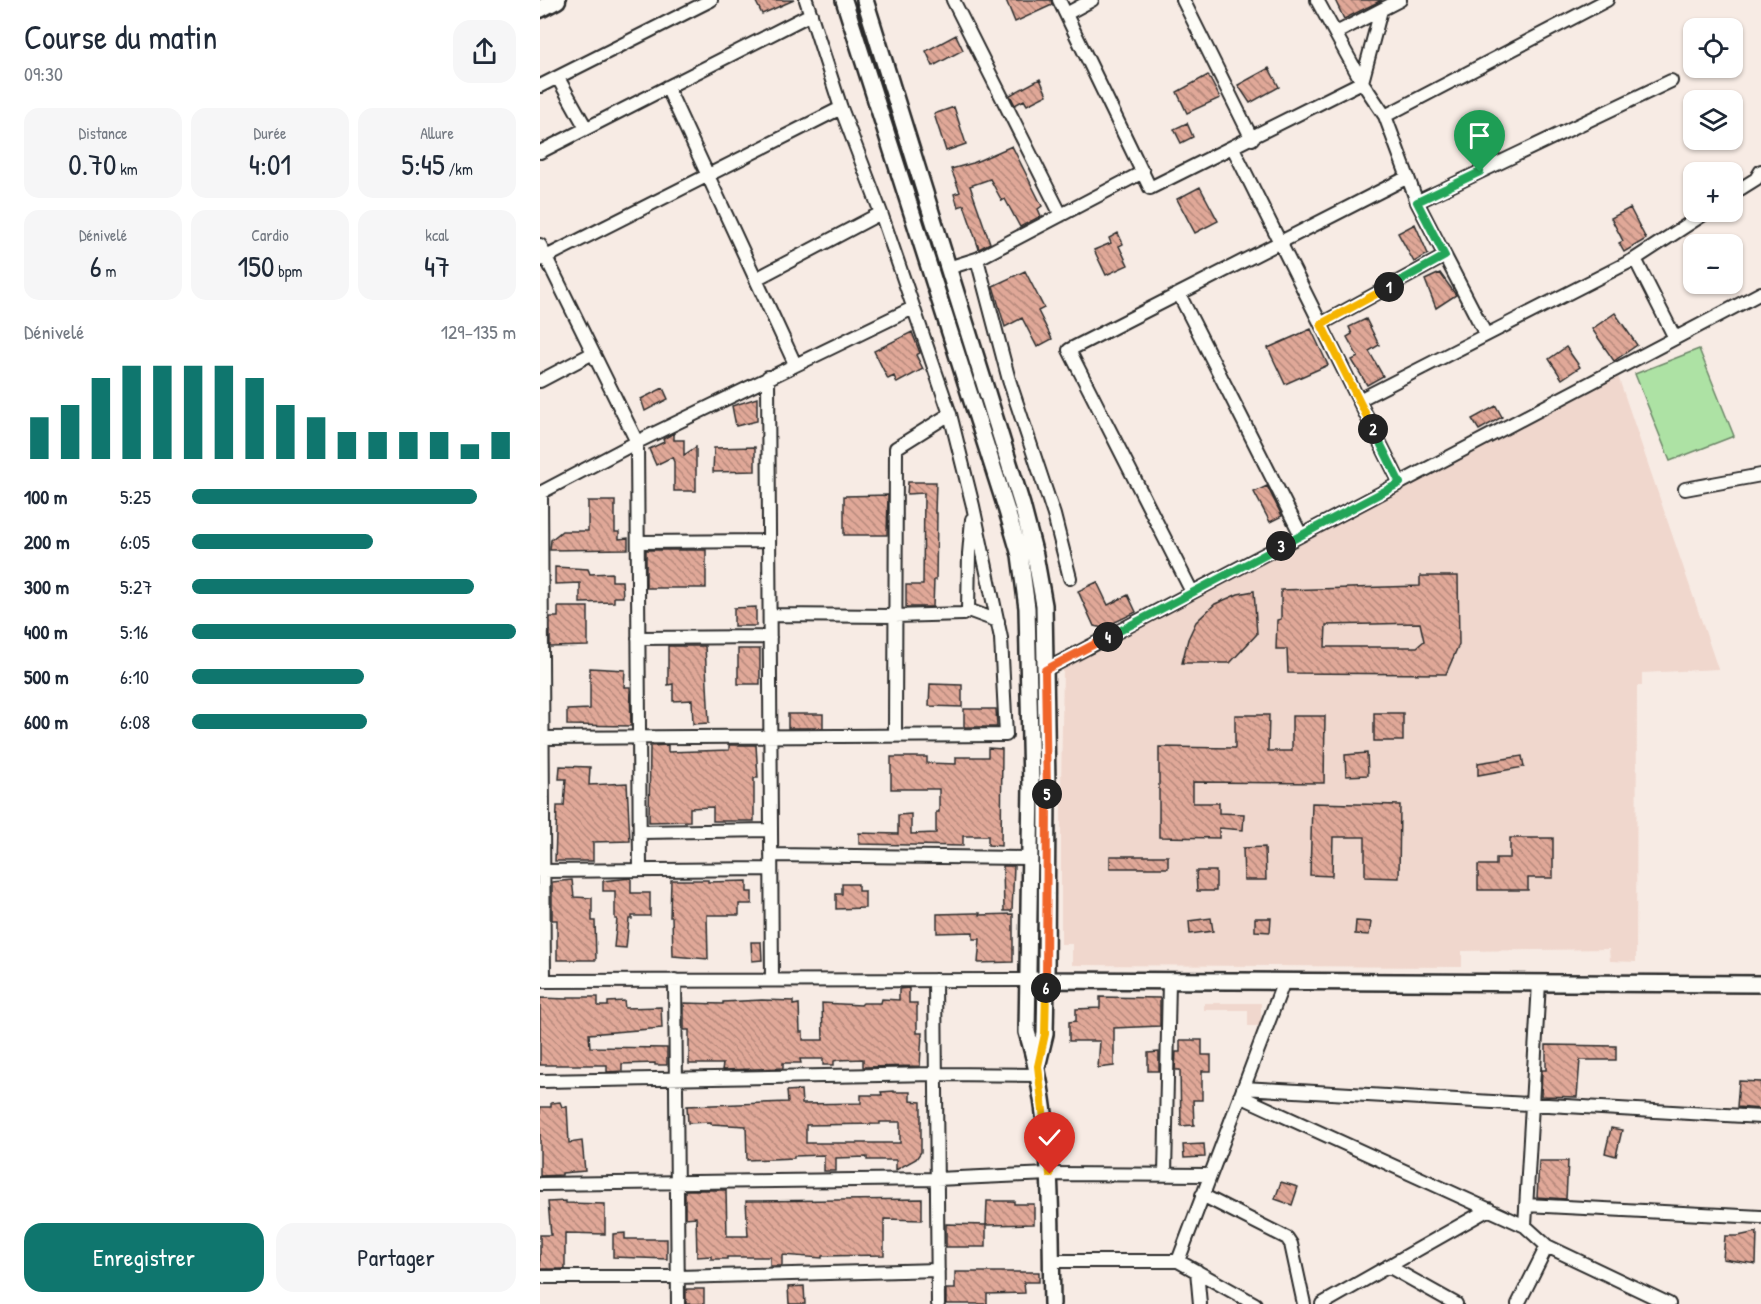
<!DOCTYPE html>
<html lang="fr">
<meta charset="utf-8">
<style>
:root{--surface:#fff;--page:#f6f6f7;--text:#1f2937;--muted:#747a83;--accent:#0f766e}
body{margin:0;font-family:"Patrick Hand",sans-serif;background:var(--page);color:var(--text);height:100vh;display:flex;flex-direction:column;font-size:22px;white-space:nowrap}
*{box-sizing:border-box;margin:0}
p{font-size:20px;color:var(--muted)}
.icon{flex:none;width:33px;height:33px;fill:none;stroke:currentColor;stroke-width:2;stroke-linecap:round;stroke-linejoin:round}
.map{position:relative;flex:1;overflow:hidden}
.drawer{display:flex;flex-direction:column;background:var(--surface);width:540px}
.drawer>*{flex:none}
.controls{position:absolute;left:1143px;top:18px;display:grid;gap:12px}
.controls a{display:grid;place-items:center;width:60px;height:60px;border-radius:12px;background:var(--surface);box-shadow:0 2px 4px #0004;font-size:30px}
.pin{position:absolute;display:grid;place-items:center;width:51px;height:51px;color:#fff;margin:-62px -26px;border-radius:50% 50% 50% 0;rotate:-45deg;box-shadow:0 0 6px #0007}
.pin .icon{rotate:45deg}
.km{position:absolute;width:30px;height:30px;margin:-15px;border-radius:50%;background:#222;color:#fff;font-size:16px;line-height:30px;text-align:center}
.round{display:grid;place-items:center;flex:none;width:63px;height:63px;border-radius:18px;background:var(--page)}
.head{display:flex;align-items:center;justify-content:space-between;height:102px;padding:0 24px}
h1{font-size:33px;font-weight:600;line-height:45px}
.metrics{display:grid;grid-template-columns:repeat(3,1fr);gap:9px;height:102px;padding:6px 24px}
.metrics div{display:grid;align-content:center;border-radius:15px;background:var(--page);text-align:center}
.metrics b{font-size:30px;font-weight:600}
.metrics small{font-size:16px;font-weight:400}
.metrics p{font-size:16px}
.chart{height:168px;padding:12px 24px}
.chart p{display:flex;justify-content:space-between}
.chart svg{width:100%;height:108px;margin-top:6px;stroke:var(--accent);stroke-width:6}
.button{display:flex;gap:12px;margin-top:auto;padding:12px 24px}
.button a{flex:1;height:69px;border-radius:18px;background:var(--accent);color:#fff;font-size:24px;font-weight:600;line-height:69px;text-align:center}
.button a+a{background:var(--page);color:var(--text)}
ul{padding:0 24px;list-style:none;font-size:20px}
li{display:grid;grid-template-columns:96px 72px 1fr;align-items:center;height:45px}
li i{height:15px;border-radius:8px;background:var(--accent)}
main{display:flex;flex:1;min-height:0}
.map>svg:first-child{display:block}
.built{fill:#f0d7cd}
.pitch{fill:#ade2a4;stroke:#6c8668;stroke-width:1.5}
.building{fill:url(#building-back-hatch);stroke:#2b2b2b;stroke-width:1.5;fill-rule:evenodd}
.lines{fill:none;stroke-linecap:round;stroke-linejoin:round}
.minor-casing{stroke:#2b2b2b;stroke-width:16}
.tertiary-casing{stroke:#2b2b2b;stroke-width:20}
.secondary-casing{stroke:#2b2b2b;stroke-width:21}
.minor{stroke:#fdfcf7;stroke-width:12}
.tertiary{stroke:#fdfcf7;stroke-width:15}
.secondary{stroke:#fdfcf7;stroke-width:16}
.split-1-casing{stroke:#fff;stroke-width:12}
.split-2-casing{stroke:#fff;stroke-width:12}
.split-3-casing{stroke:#fff;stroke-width:12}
.split-4-casing{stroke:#fff;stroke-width:12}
.split-5-casing{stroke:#fff;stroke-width:12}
.split-6-casing{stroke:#fff;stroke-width:12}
.split-7-casing{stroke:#fff;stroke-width:12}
.split-1{stroke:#22a559;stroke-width:8}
.split-2{stroke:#f5b400;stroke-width:8}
.split-3{stroke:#22a559;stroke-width:8}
.split-4{stroke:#22a559;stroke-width:8}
.split-5{stroke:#f0652b;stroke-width:8}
.split-6{stroke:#f0652b;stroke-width:8}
.split-7{stroke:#f5b400;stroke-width:8}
</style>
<main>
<section class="drawer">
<div class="head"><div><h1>Course du matin</h1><p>09:30</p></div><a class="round"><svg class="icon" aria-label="share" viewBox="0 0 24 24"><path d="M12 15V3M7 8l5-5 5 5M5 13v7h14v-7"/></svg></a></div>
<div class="metrics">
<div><p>Distance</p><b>0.70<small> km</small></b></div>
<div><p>Durée</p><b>4:01</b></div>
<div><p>Allure</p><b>5:45<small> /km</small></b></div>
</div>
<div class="metrics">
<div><p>Dénivelé</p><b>6<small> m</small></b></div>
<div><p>Cardio</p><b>150<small> bpm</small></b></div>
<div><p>kcal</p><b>47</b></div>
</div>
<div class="chart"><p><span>Dénivelé</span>129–135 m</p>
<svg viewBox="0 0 160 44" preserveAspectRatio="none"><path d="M5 44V27M15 44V22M25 44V11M35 44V6M45 44V6M55 44V6M65 44V6M75 44V11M85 44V22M95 44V27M105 44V33M115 44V33M125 44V33M135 44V33M145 44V38M155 44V33"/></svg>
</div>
<ul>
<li><b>100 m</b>5:25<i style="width:88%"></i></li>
<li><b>200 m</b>6:05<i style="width:56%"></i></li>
<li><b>300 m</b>5:27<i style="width:87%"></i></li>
<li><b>400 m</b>5:16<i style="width:100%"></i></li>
<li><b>500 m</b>6:10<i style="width:53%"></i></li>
<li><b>600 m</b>6:08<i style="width:54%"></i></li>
</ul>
<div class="button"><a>Enregistrer</a><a>Partager</a></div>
</section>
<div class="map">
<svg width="1221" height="1304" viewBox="0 0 1221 1304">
<defs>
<pattern id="building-back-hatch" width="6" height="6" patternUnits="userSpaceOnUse" patternTransform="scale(1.5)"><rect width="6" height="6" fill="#e0a898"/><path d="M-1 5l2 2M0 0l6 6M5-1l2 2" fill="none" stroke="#b6897c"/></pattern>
</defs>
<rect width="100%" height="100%" fill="#f7ebe4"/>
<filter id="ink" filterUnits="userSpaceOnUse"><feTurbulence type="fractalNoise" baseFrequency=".0167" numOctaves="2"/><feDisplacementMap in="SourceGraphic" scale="12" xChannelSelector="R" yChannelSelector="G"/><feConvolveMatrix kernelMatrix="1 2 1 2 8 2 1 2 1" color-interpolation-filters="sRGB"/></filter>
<g filter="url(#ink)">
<path class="built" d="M1077 373 1178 669 1102 673V686H1097L1096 962 1070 961 1069 949 922 951V967L532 965V944H521V786L523 667Z
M664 1003H721V1026H708V1010H664Z"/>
<path class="pitch" d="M1159 349 1194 436 1130 461 1095 374Z"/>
<path class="building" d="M215 0H254L222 14Z
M466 0H511L512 5 475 22Z
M795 0H842L804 19Z
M416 35 423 50 393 66 386 51Z
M729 68 739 87 710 103 698 85Z
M668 75 680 98 647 113 637 92Z
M500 79 507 95 487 105 484 100 475 105 470 95Z
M414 107 426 144 406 151 394 114Z
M647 123 653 137 641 143 634 129Z
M472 146 502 206 498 209 501 216 480 227 465 199 462 201 450 179 430 186 450 243 439 249 424 205 418 207 414 194 420 192 411 169 433 163Z
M660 187 678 221 655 233 637 199Z
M1090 208 1106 239 1084 252 1079 243 1083 241 1071 218Z
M875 224 888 254 874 262 858 233Z
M578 233 583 244 579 246 588 265 566 275 554 250 571 243 569 238Z
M485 271 504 308 498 311 512 339 497 347 482 318 465 327 453 286Z
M900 273 916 295 896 308 885 280Z
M1075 313 1097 345 1074 361 1052 329Z
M826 319 839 345 829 351 843 376 827 385 812 360 818 357 807 337 812 334 809 327Z
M771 329 788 365 745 384 728 348Z
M372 332 380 353 376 355 383 369 357 383 354 376 348 379 334 351Z
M1026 347 1040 367 1022 379 1009 359Z
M123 388 128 399 105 411 101 399Z
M217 398V421L196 426 192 406Z
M956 406 962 417 939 430 932 419Z
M134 433V440H144V455L156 447V491H134V462L132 457 116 465 109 449 124 442 123 439Z
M215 447V471L173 472 174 448Z
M368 482H396L395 513H397L396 580H394L393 607H366V585H383L384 493 367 494Z
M727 486 742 516 730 522 714 492Z
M348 495 347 535H304V496Z
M48 501H75V532H79V539L88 538V549L10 550 11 540 22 531H48Z
M106 550H166V588H106Z
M15 567 48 569 50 574 72 573V581H82L83 597H74V602L40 603V583L15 584Z
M880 576H918L919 644 906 674 748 673 747 649H736L737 620 741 619V590L880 586ZM880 623 884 641 877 647H785L786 625Z
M557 582 568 605 588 595 596 612 563 628 554 626 538 591Z
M714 591 717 634 690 663H642L648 639 656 622 675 604 698 594Z
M18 607H48V646L10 647V617H18Z
M216 607V626H194V608Z
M128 646H165L169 723 153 724 152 700 133 701V684L128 685Z
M198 649H220V684H198Z
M50 668 85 670 84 687H90L91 726 27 725V710L50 709Z
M390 684 422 685V707L389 706Z
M424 709H456L457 727H424Z
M834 713H863V741H834Z
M248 714H283V728H248Z
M695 715H729L728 751H752V716H785L784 783 653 782V803H679V813L704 814 703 830 679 828V838L619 837V747L695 748Z
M128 745V752L189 750V745H216L218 778H214V821H173V807L150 808V821L109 822 110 746Z
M448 748 462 749 461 846 448 845V836H423V846L319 844V833L358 834V815L371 814V834L396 833V812H399V789H351V757H387V763L416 764V757H448Z
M827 753 828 775 806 776 805 755Z
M982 756 984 767 938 775V763Z
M20 766 50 767 49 785 87 783 90 841 53 842V861H15L17 806H24L26 779H19Z
M772 803 860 805 859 878 825 877V837H793L792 876 770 875Z
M970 838H1013V878H988V890H938V865H956V858H970Z
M725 847 726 880H704L703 848Z
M570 856H628V868H570Z
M463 866H474L472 911H464Z
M656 871H676V891H657Z
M91 878V893H110V916H92V919H89L86 948 74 947 77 919H75V891H63V881Z
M32 880 34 897 52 898V921H55L56 960H17V920H12V882Z
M131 880H168V882L207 881V892H212V904H199V915H167L168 959 133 956 132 917H130Z
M302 884H318V891H325V908L296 909V894H302Z
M435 913H440V915L473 914V962L438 963 440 939H433V932L397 933V914Z
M671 918 673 931 650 934 649 921Z
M715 918H731L730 932 715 931Z
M816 921 831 922 829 935 815 934Z
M211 942H221L222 960 212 961Z
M369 988V1003H377V1033H382L380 1066 323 1067V1059L298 1060 294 1061V1065H283V1059H260L261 1063H243V1068L182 1070 183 1064H149V1030H144V1003L183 1004V1002L222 1000 253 1001V1005L259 1004 260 1032H263V1040H283L282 1003 321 1005 323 1003H341L342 999 359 1000V989Z
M28 997H58V1006H68V1002L84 1001 85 1008 121 1007 122 1028 49 1034 50 1047 127 1048V1065H115V1063L82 1064V1071L67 1072V1065H0V998L28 999Z
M560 997 620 998V1026L574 1028V1066L558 1068 560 1041H529V1022L536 1021V1009L560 1008Z
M640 1040H662V1055H671V1071H662V1100H653L654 1125 641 1126 640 1070H635L636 1052H640Z
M1006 1045 1076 1046V1060H1040L1037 1097 1001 1096 1002 1070H1006Z
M619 1052V1071H608V1053Z
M1199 1081 1221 1082V1109L1197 1107Z
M261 1090 262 1104 321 1103V1095H342L341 1092 354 1091V1092H370V1101L381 1102V1152L376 1159 356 1170V1160H327V1157L296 1158V1171H284V1155L254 1156V1158L207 1160 206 1126 171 1124V1122L148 1123 147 1106 248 1102 247 1091ZM340 1122H360V1143H266V1125L340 1124Z
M20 1102 22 1107 27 1106 29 1143 42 1141 45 1171 22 1173V1175L0 1176V1107H11V1103Z
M1071 1128 1082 1130 1076 1156 1065 1153Z
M664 1144 665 1157 644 1158 643 1145Z
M999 1161H1028L1026 1199 997 1197Z
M741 1182 758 1187 752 1205 735 1199Z
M145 1190H186L187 1236H208L206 1201 382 1199V1220L344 1219V1255L282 1256V1258L242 1255V1266H230V1257H187V1259H171V1256L157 1257 156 1217 145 1218Z
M26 1201V1203L65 1204V1234L25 1233V1269H0V1235H11L8 1202Z
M447 1201H474V1204H494V1224L446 1225Z
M406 1224 446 1225V1247H406Z
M1217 1232 1216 1264 1183 1259 1185 1236H1198Z
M85 1233V1239H127V1259L73 1257V1234Z
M415 1272H499V1282H484L485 1293 447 1294V1304H406V1289H415Z
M264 1286 265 1304H249L248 1287Z
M146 1289H164V1304H146Z"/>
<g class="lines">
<g class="minor-casing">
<path id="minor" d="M413 0 521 215
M519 0 610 188 822 82 841 10
M643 0 712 139
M777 0 822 82 845 116 877 202 946 335
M526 14 552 0
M796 33 860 0
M18 78 46 128
M0 86 171 0
M127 87 255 364
M845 116 1067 0
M693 148 860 483
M0 152 271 14
M1192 194 1216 179 1221 171
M877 202 1131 81
M0 245 97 442 100 870
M437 259 469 380 514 515 530 578
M1095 259 1135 338
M0 260 301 108
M408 268 437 259 603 172
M216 279 341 213
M639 294 761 535
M781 324 905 256
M228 377 232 980
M0 381 53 353
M819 400 1095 259 1167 212
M1145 489 1221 475
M0 493 97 442 373 308
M1 493 4 981
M98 542 229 541
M652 592 529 350 868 177
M428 610 458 621
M230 615 355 616 423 614 428 610 429 554 432 519
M98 638 230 637
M505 670 1221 293
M355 736 356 448 410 414
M0 738 466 735 461 638 433 506 410 414 341 213 301 108 266 0
M100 832 231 830
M231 855 490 858
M0 871 231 869
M135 980 138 1304
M395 980 398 1304
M0 981 488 980
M0 1081 396 1074 499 1075
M703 1088 1221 1117
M700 1096 985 1226 1007 1246 1129 1304
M625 1175 629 981
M0 1184 397 1179 510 1174 670 1175
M662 1195 747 1238 751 1244 764 1304
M986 1205 1221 1217
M985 1226 999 983
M511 1261H638L715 1304
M638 1261 744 981
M848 1266 916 1304
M657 1271 660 1304
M0 1277H138L398 1270
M782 1304 949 1209
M978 1304 1007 1246"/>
</g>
<g class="tertiary-casing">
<path id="tertiary" d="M304 0 467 511 480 555 487 608 491 785 487 1032C514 1119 510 1214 512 1304
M325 0 482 505 495 555 504 605 507 785 506 980 505 1034 498 1063
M497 980 1221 984"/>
</g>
<g class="secondary-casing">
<path id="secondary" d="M0 9 17 0"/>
</g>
<use href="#minor" class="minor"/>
<use href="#tertiary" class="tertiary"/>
<use href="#secondary" class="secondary"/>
</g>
</g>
<g class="lines" filter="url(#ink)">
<g class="split-1-casing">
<path id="split-1" d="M849 287 905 256 877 202 940 172"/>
</g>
<g class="split-2-casing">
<path id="split-2" d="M833 429 781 324 849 287"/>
</g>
<g class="split-3-casing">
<path id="split-3" d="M741 546 860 483 833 429"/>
</g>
<g class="split-4-casing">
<path id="split-4" d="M568 637 741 546"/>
</g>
<g class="split-5-casing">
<path id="split-5" d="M507 794 505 670 568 637"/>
</g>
<g class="split-6-casing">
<path id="split-6" d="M506 988 507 794"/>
</g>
<g class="split-7-casing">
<path id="split-7" d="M506 988 505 1034 498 1066 510 1174"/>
</g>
<use href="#split-1" class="split-1"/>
<use href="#split-2" class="split-2"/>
<use href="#split-3" class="split-3"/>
<use href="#split-4" class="split-4"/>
<use href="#split-5" class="split-5"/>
<use href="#split-6" class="split-6"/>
<use href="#split-7" class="split-7"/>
</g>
</svg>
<div class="controls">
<a><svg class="icon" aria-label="locate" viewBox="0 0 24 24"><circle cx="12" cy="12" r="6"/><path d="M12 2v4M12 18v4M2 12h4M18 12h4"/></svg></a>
<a><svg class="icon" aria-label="layers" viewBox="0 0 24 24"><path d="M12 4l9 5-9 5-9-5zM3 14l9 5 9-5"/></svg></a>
<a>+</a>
<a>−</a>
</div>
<div class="pin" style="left:940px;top:172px;background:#1e9e55"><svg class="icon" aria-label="arrive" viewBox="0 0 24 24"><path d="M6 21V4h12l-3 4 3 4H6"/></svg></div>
<div class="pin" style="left:510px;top:1174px;background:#d93025"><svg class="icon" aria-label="check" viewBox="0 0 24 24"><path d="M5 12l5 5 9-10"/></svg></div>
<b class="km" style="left:849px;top:287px">1</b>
<b class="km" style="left:833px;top:429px">2</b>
<b class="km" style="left:741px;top:546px">3</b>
<b class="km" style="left:568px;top:637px">4</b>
<b class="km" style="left:507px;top:794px">5</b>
<b class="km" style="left:506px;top:988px">6</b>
</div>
</main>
